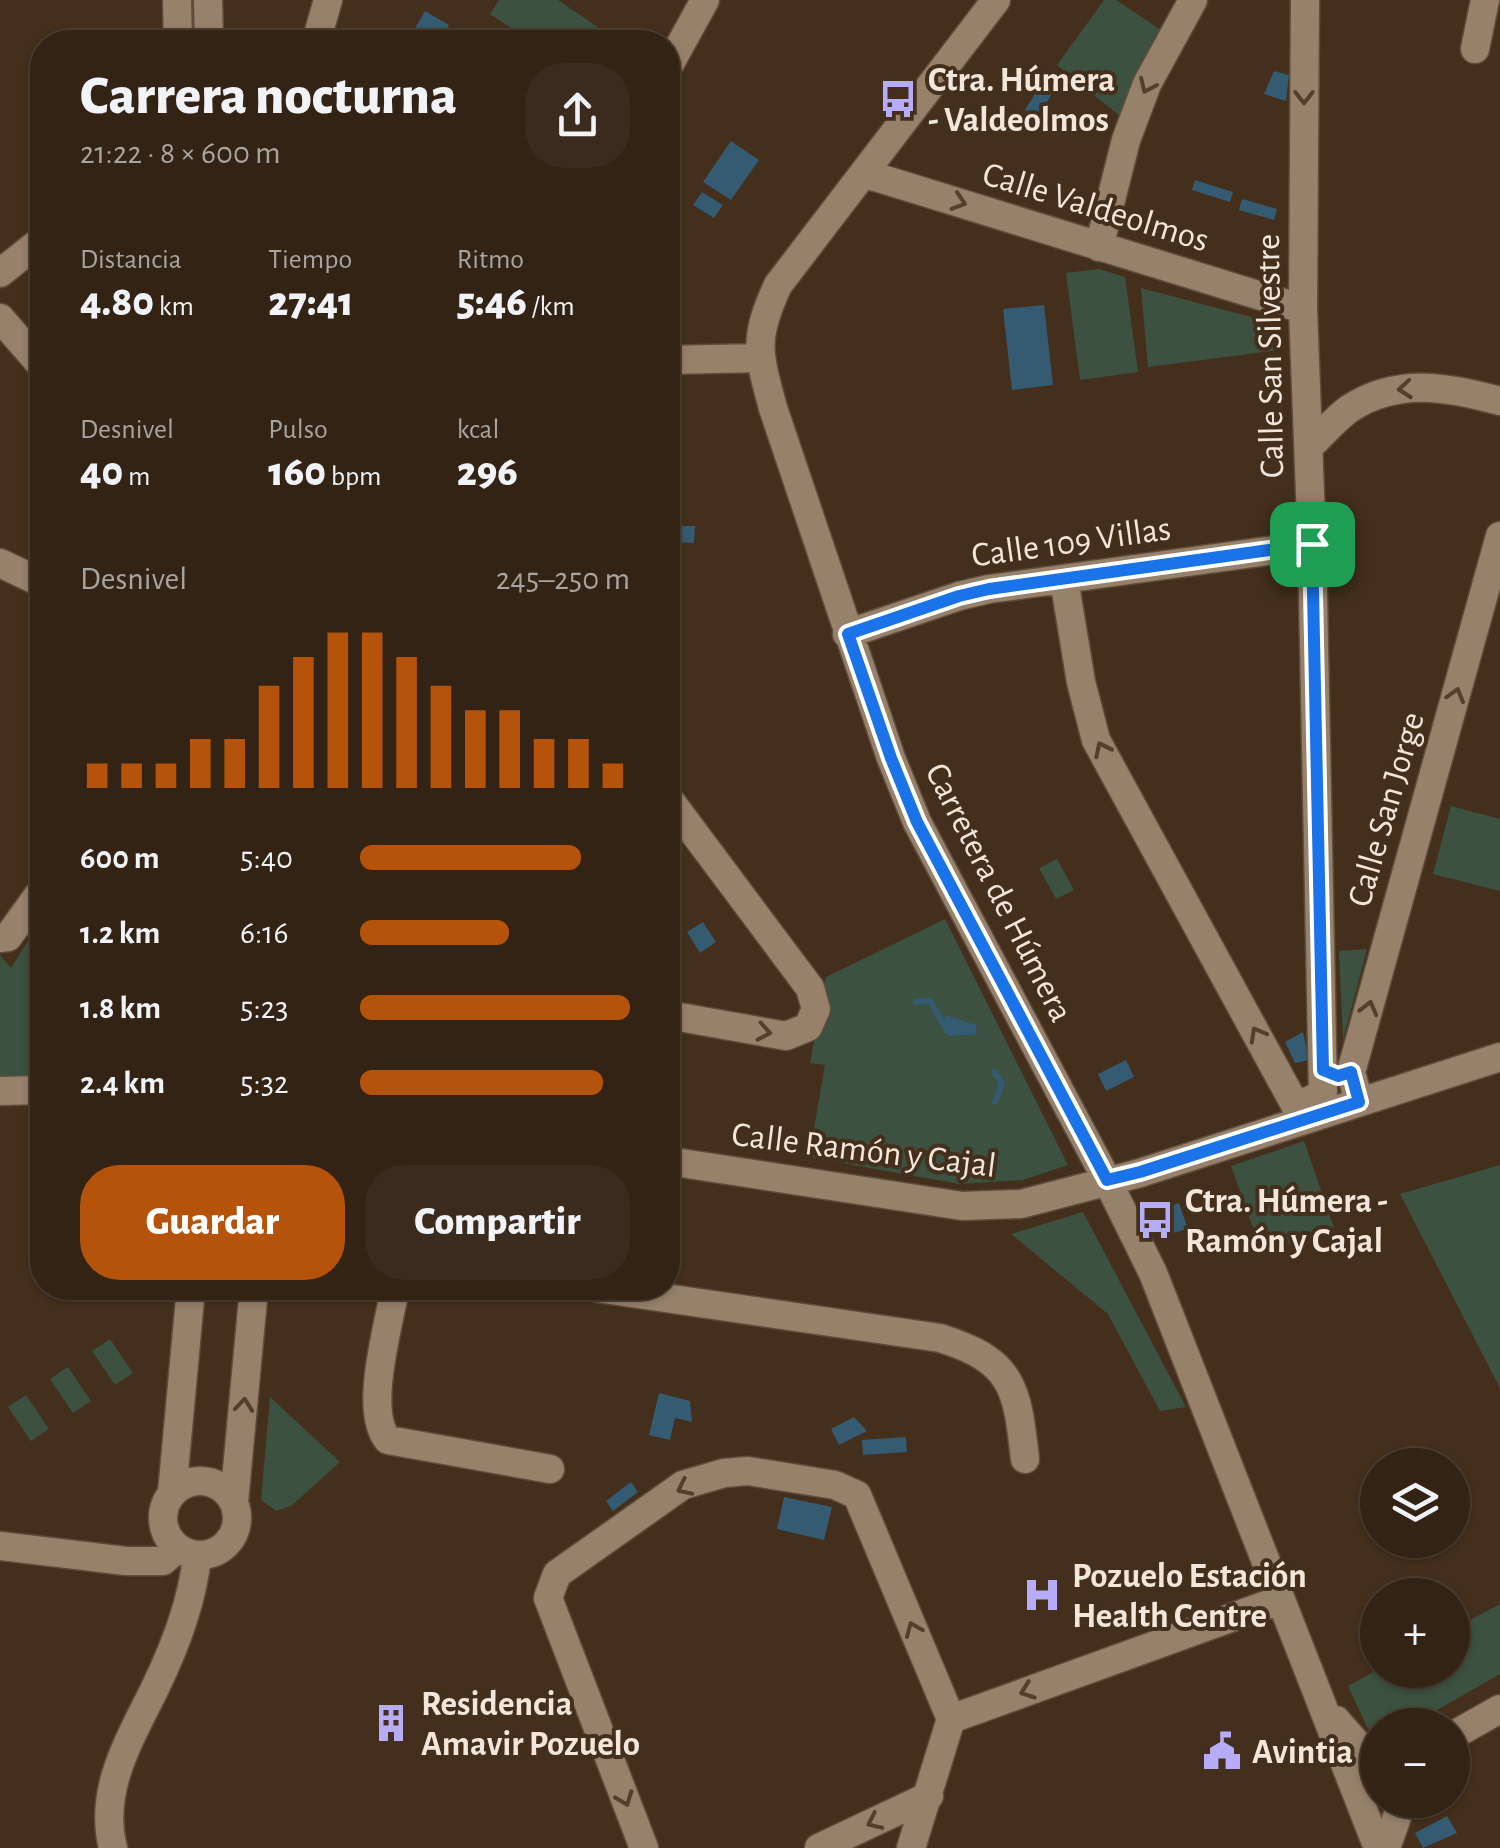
<!DOCTYPE html>
<html lang="es">
<meta charset="utf-8">
<style>
:root{--surface:#322315;--page:#3a2b1e;--text:#f1f3f6;--muted:#a8a4a0;--line:#4d4034;--accent:#b45309}
body{margin:0;font-family:"Alegreya Sans",sans-serif;background:var(--page);color:var(--text);height:100vh;display:flex;flex-direction:column;font-size:38px;white-space:nowrap}
*{box-sizing:border-box;margin:0}
p{font-size:32px;color:var(--muted)}
.icon{flex:none;width:55px;height:55px;fill:none;stroke:currentColor;stroke-width:2;stroke-linecap:round;stroke-linejoin:round}
.map{position:relative;flex:1;overflow:hidden}
.details{position:absolute;left:30px;top:30px;width:650px;height:1270px;display:flex;flex-direction:column;background:var(--surface);border-radius:40px;box-shadow:0 2px 8px #0004,0 0 0 2px var(--line)}
.details>*{flex:none}
.tools{position:absolute;left:1360px;top:1448px;display:grid;gap:20px}
.tools a{display:grid;place-items:center;width:110px;height:110px;border-radius:50%;background:var(--surface);box-shadow:0 2px 8px #0004,0 0 0 2px var(--line);font-size:50px}
.pin{position:absolute;display:grid;place-items:center;width:85px;height:85px;color:#fff;margin:-42px;border-radius:20px;box-shadow:0 5px 15px #0006}
.round{display:grid;place-items:center;flex:none;width:105px;height:105px;border-radius:40px;background:var(--page)}
.overview{display:flex;align-items:center;justify-content:space-between;height:170px;padding:0 50px}
h1{font-size:55px;font-weight:800;line-height:75px}
.figures{display:grid;grid-template-columns:repeat(3,1fr);gap:15px;height:170px;padding:10px 50px}
.figures div{display:grid;align-content:center}
.figures b{font-size:42px;font-weight:800}
.figures small{font-size:28px;font-weight:400}
.figures p{font-size:28px}
.chart{height:280px;padding:20px 50px}
.chart p{display:flex;justify-content:space-between}
.chart svg{width:100%;height:180px;margin-top:10px;stroke:var(--accent);stroke-width:6}
.button{display:flex;gap:20px;margin-top:auto;padding:20px 50px}
.button a{flex:1;height:115px;border-radius:40px;background:var(--accent);color:#fff;font-size:40px;font-weight:800;line-height:115px;text-align:center}
.button a+a{background:var(--page);color:var(--text)}
ul{padding:0 50px;list-style:none;font-size:32px}
li{display:grid;grid-template-columns:160px 120px 1fr;align-items:center;height:75px}
li i{height:25px;border-radius:12px;background:var(--accent)}
.map>svg:first-child{display:block}
.green{fill:#3d5140}
.water{fill:#345b71}
.lines{fill:none;stroke-linecap:round;stroke-linejoin:round}
.stream{stroke:#345b71;stroke-width:6}
.minor-casing{stroke:#5e4d3c;stroke-width:31}
.minor{stroke:#98816b;stroke-width:28}
.oneway{stroke:#543f2c}
.route-casing{stroke:#fff;stroke-width:20}
.route{stroke:#1a73e8;stroke-width:12}
.labels{text-anchor:middle;stroke-width:8;stroke-linejoin:round;paint-order:stroke}
.poi-label{font-size:35px;font-weight:bold;fill:#f3e6da;stroke:#432f1c;text-anchor:start}
.street-label{font-size:35px;fill:#f3e6da;stroke:#432f1c}
</style>
<div class="map">
<svg width="1500" height="1848" viewBox="0 0 1500 1848">
<rect width="100%" height="100%" fill="#432f1c"/>
<path class="green" d="M499 0H558L608 34 602 42H532L490 14Z
M1104 0H1116L1161 30 1120 116 1057 65Z
M1099 269 1125 277 1138 372 1080 380 1066 273Z
M1141 288 1278 324 1279 350 1148 367Z
M1451 806 1500 819V891L1433 874Z
M1057 859 1074 890 1056 899 1039 868Z
M42 919V1076L0 1077V955L11 968Z
M945 919 1068 1165 1023 1180 959 1184 809 1157 825 1065 810 1063 826 977Z
M1367 949 1343 1040 1339 951Z
M1304 1141 1334 1228 1262 1253 1231 1166Z
M1500 1165V1388L1400 1194Z
M1083 1212 1186 1407 1160 1411 1108 1314 1011 1234Z
M110 1339 133 1373 115 1385 92 1351Z
M68 1367 91 1401 73 1413 50 1379Z
M26 1395 49 1429 31 1441 8 1407Z
M270 1397 340 1462 291 1506 276 1511 261 1500Z
M1500 1604V1674L1411 1725H1378L1377 1732 1368 1729 1348 1686 1377 1670H1452L1453 1629Z"/>
<path class="water" d="M425 11 449 25 439 42H407Z
M1049 71 1062 79 1037 117 1025 110Z
M1274 71 1289 75 1286 101 1264 94Z
M731 141 759 160 731 200 703 182Z
M1195 180 1233 192 1230 202 1192 190Z
M702 192 723 205 714 218 693 205Z
M1242 199 1277 209 1274 220 1239 210Z
M1044 305 1053 385 1012 390 1003 309Z
M668 526H695L694 543 668 542Z
M703 922 716 942 700 953 687 932Z
M945 1015 976 1025 977 1034 950 1036 943 1032Z
M1303 1032 1309 1060 1295 1063 1285 1042Z
M1126 1060 1134 1077 1106 1091 1098 1074Z
M1179 1203 1188 1229 1173 1233 1164 1208Z
M659 1393 690 1401 692 1422 675 1418 670 1440 649 1435Z
M854 1417 867 1431 839 1445 831 1429Z
M906 1437 907 1452 863 1455 862 1440Z
M631 1482 638 1492 613 1511 606 1501Z
M784 1497 832 1507 824 1540 777 1529Z
M1447 1816 1457 1833 1423 1848 1415 1833Z"/>
<g class="lines">
<path class="stream" d="M916 1002 930 1001 944 1025
M994 1072 1002 1083 995 1102"/>
<g class="minor-casing">
<path id="minor" d="M177 0 178 42
M208 0 209 42
M996 0 778 285C753 339 758 352 773 408L891 758 917 822 1107 1180 1153 1273 1378 1848
M316 42 328 0
M1475 49 1485 0
M668 67 705 0
M866 174 1303 309
M1099 247 1126 140 1147 84 1193 0
M0 273 42 240
M0 318 42 366
M668 360 759 358
M1309 447C1322 435 1335 419 1349 409 1397 377 1448 387 1500 401
M0 563 42 583
M1064 579 1081 682 1096 740 1300 1114
M847 634 959 596 989 589 1312 545
M668 798 810 988 816 1009 808 1027 786 1036 668 1015
M0 938 8 937 42 890
M0 1091 42 1090
M1293 1101 1307 1102 1323 1093 1312 545 1303 309 1305 0
M1359 1102 1351 1072 1500 536
M668 1161 962 1206 1021 1204 1140 1173 1500 1057
M395 1288C389 1325 363 1411 388 1440L550 1469
M597 1288 940 1338C1014 1361 1017 1388 1025 1459
M163 1518a37 37 0 1 1 74 0a37 37 0 1 1-74 0Z
M172 1493 191 1288
M234 1502 254 1288
M0 1546 126 1561H163L178 1548
M1336 1720 1358 1745 1378 1750
M1452 1736 1500 1709
M113 1848C98 1790 130 1739 155 1688 175 1647 192 1603 197 1557
M644 1848 548 1598 557 1574 683 1485 724 1473 748 1471 835 1485 857 1495 951 1719
M819 1848 929 1796
M911 1848 951 1719 1280 1600
M1386 1848 1403 1800"/>
</g>
<use href="#minor" class="minor"/>
</g>
<defs><path id="oneway-chevron" d="M-2-3.5L2.5 0L-2 3.5" fill="none" stroke-width="1.6" stroke-linecap="round" stroke-linejoin="round" transform="scale(2.5)"/></defs>
<g class="oneway">
<use href="#oneway-chevron" transform="translate(1147 86) rotate(114)"/>
<use href="#oneway-chevron" transform="translate(1304 97) rotate(90)"/>
<use href="#oneway-chevron" transform="translate(959 202) rotate(18)"/>
<use href="#oneway-chevron" transform="translate(1405 389) rotate(175)"/>
<use href="#oneway-chevron" transform="translate(1456 695) rotate(-74)"/>
<use href="#oneway-chevron" transform="translate(1102 749) rotate(-116)"/>
<use href="#oneway-chevron" transform="translate(1369 1008) rotate(-75)"/>
<use href="#oneway-chevron" transform="translate(764 1032) rotate(10)"/>
<use href="#oneway-chevron" transform="translate(1257 1034) rotate(-119)"/>
<use href="#oneway-chevron" transform="translate(244 1405) rotate(-84)"/>
<use href="#oneway-chevron" transform="translate(684 1488) rotate(154)"/>
<use href="#oneway-chevron" transform="translate(913 1629) rotate(-113)"/>
<use href="#oneway-chevron" transform="translate(1027 1691) rotate(160)"/>
<use href="#oneway-chevron" transform="translate(625 1799) rotate(69)"/>
<use href="#oneway-chevron" transform="translate(874 1822) rotate(155)"/>
</g>
<g class="lines">
<g class="route-casing">
<path id="route" d="M1312 544 1323 1070 1338 1076 1351 1072 1359 1102 1140 1172 1107 1180 917 822 891 758 848 634 959 596 989 589Z"/>
</g>
<use href="#route" class="route"/>
</g>
<defs>
<g id="bus-bare" transform="scale(3)"><path d="M-5-6H5V4H4V6H2V4H-2V6H-4V4H-5ZM-3.5-4V0h7V-4ZM-3.5 1.2v1.5H-2V1.2ZM2 1.2v1.5H3.5V1.2Z" fill="#b6acf8" stroke="#432f1c" stroke-width="2.5" paint-order="stroke"/></g>
<g id="hospital-bare" transform="scale(3)"><path d="M-5-5h3v3.5h4V-5h3V5h-3V1.5h-4V5h-3Z" fill="#b6acf8" stroke="#432f1c" stroke-width="2.5" paint-order="stroke"/></g>
<g id="building-bare" transform="scale(3)"><path d="M-4-6H4V6H1V3H-1V6H-4ZM-2.5-4.3h1.7v1.8h-1.7ZM.8-4.3h1.7v1.8H.8ZM-2.5-1h1.7V.8h-1.7ZM.8-1h1.7V.8H.8Z" fill="#b6acf8" stroke="#432f1c" stroke-width="2.5" paint-order="stroke"/></g>
<g id="civic-bare" transform="scale(3)"><path d="M-.6-6.5H3V-4.5H.6V-3L4-1V1h2V6H-6V1h2V-1L-.6-3ZM-1.2 2.5V6h2.4V2.5Z" fill="#b6acf8" stroke="#432f1c" stroke-width="2.5" paint-order="stroke"/></g>
</defs>
<g fill-rule="evenodd">
<use href="#bus-bare" x="898" y="99"/>
<use href="#bus-bare" x="1155" y="1220"/>
<use href="#hospital-bare" x="1042" y="1595"/>
<use href="#building-bare" x="391" y="1723"/>
<use href="#civic-bare" x="1222" y="1751"/>
</g>
<g class="labels">
<g class="poi-label">
<text x="928" y="91">Ctra. Húmera<tspan x="928" dy="40">- Valdeolmos</tspan></text>
<text x="1185" y="1212">Ctra. Húmera -<tspan x="1185" dy="40">Ramón y Cajal</tspan></text>
<text x="1072" y="1587">Pozuelo Estación<tspan x="1072" dy="40">Health Centre</tspan></text>
<text x="421" y="1715">Residencia<tspan x="421" dy="40">Amavir Pozuelo</tspan></text>
<text x="1252" y="1763">Avintia</text>
</g>
<g class="street-label">
<text transform="translate(1096 206) rotate(17)" y="12">Calle Valdeolmos</text>
<text transform="translate(1269 356) rotate(-91)" y="12">Calle San Silvestre</text>
<text transform="translate(1071 541) rotate(-8)" y="12">Calle 109 Villas</text>
<text transform="translate(1385 809) rotate(-74)" y="12">Calle San Jorge</text>
<text transform="translate(1000 892) rotate(63)" y="12">Carretera de Húmera</text>
<text transform="translate(864 1149) rotate(7)" y="12">Calle Ramón y Cajal</text>
</g>
</g>
</svg>
<div class="tools">
<a><svg class="icon" aria-label="layers" viewBox="0 0 24 24"><path d="M12 4l9 5-9 5-9-5zM3 14l9 5 9-5"/></svg></a>
<a>+</a>
<a>−</a>
</div>
<div class="pin" style="left:1312px;top:544px;background:#1e9e55"><svg class="icon" aria-label="arrive" viewBox="0 0 24 24"><path d="M6 21V4h12l-3 4 3 4H6"/></svg></div>
<section class="details">
<div class="overview"><div><h1>Carrera nocturna</h1><p>21:22 · 8 × 600 m</p></div><a class="round"><svg class="icon" aria-label="share" viewBox="0 0 24 24"><path d="M12 15V3M7 8l5-5 5 5M5 13v7h14v-7"/></svg></a></div>
<div class="figures">
<div><p>Distancia</p><b>4.80<small> km</small></b></div>
<div><p>Tiempo</p><b>27:41</b></div>
<div><p>Ritmo</p><b>5:46<small> /km</small></b></div>
</div>
<div class="figures">
<div><p>Desnivel</p><b>40<small> m</small></b></div>
<div><p>Pulso</p><b>160<small> bpm</small></b></div>
<div><p>kcal</p><b>296</b></div>
</div>
<div class="chart"><p><span>Desnivel</span>245–250 m</p>
<svg viewBox="0 0 160 44" preserveAspectRatio="none"><path d="M5 44V38M15 44V38M25 44V38M35 44V32M45 44V32M55 44V19M65 44V12M75 44V6M85 44V6M95 44V12M105 44V19M115 44V25M125 44V25M135 44V32M145 44V32M155 44V38"/></svg>
</div>
<ul>
<li><b>600 m</b>5:40<i style="width:82%"></i></li>
<li><b>1.2 km</b>6:16<i style="width:55%"></i></li>
<li><b>1.8 km</b>5:23<i style="width:100%"></i></li>
<li><b>2.4 km</b>5:32<i style="width:90%"></i></li>
</ul>
<div class="button"><a>Guardar</a><a>Compartir</a></div>
</section>
</div>
